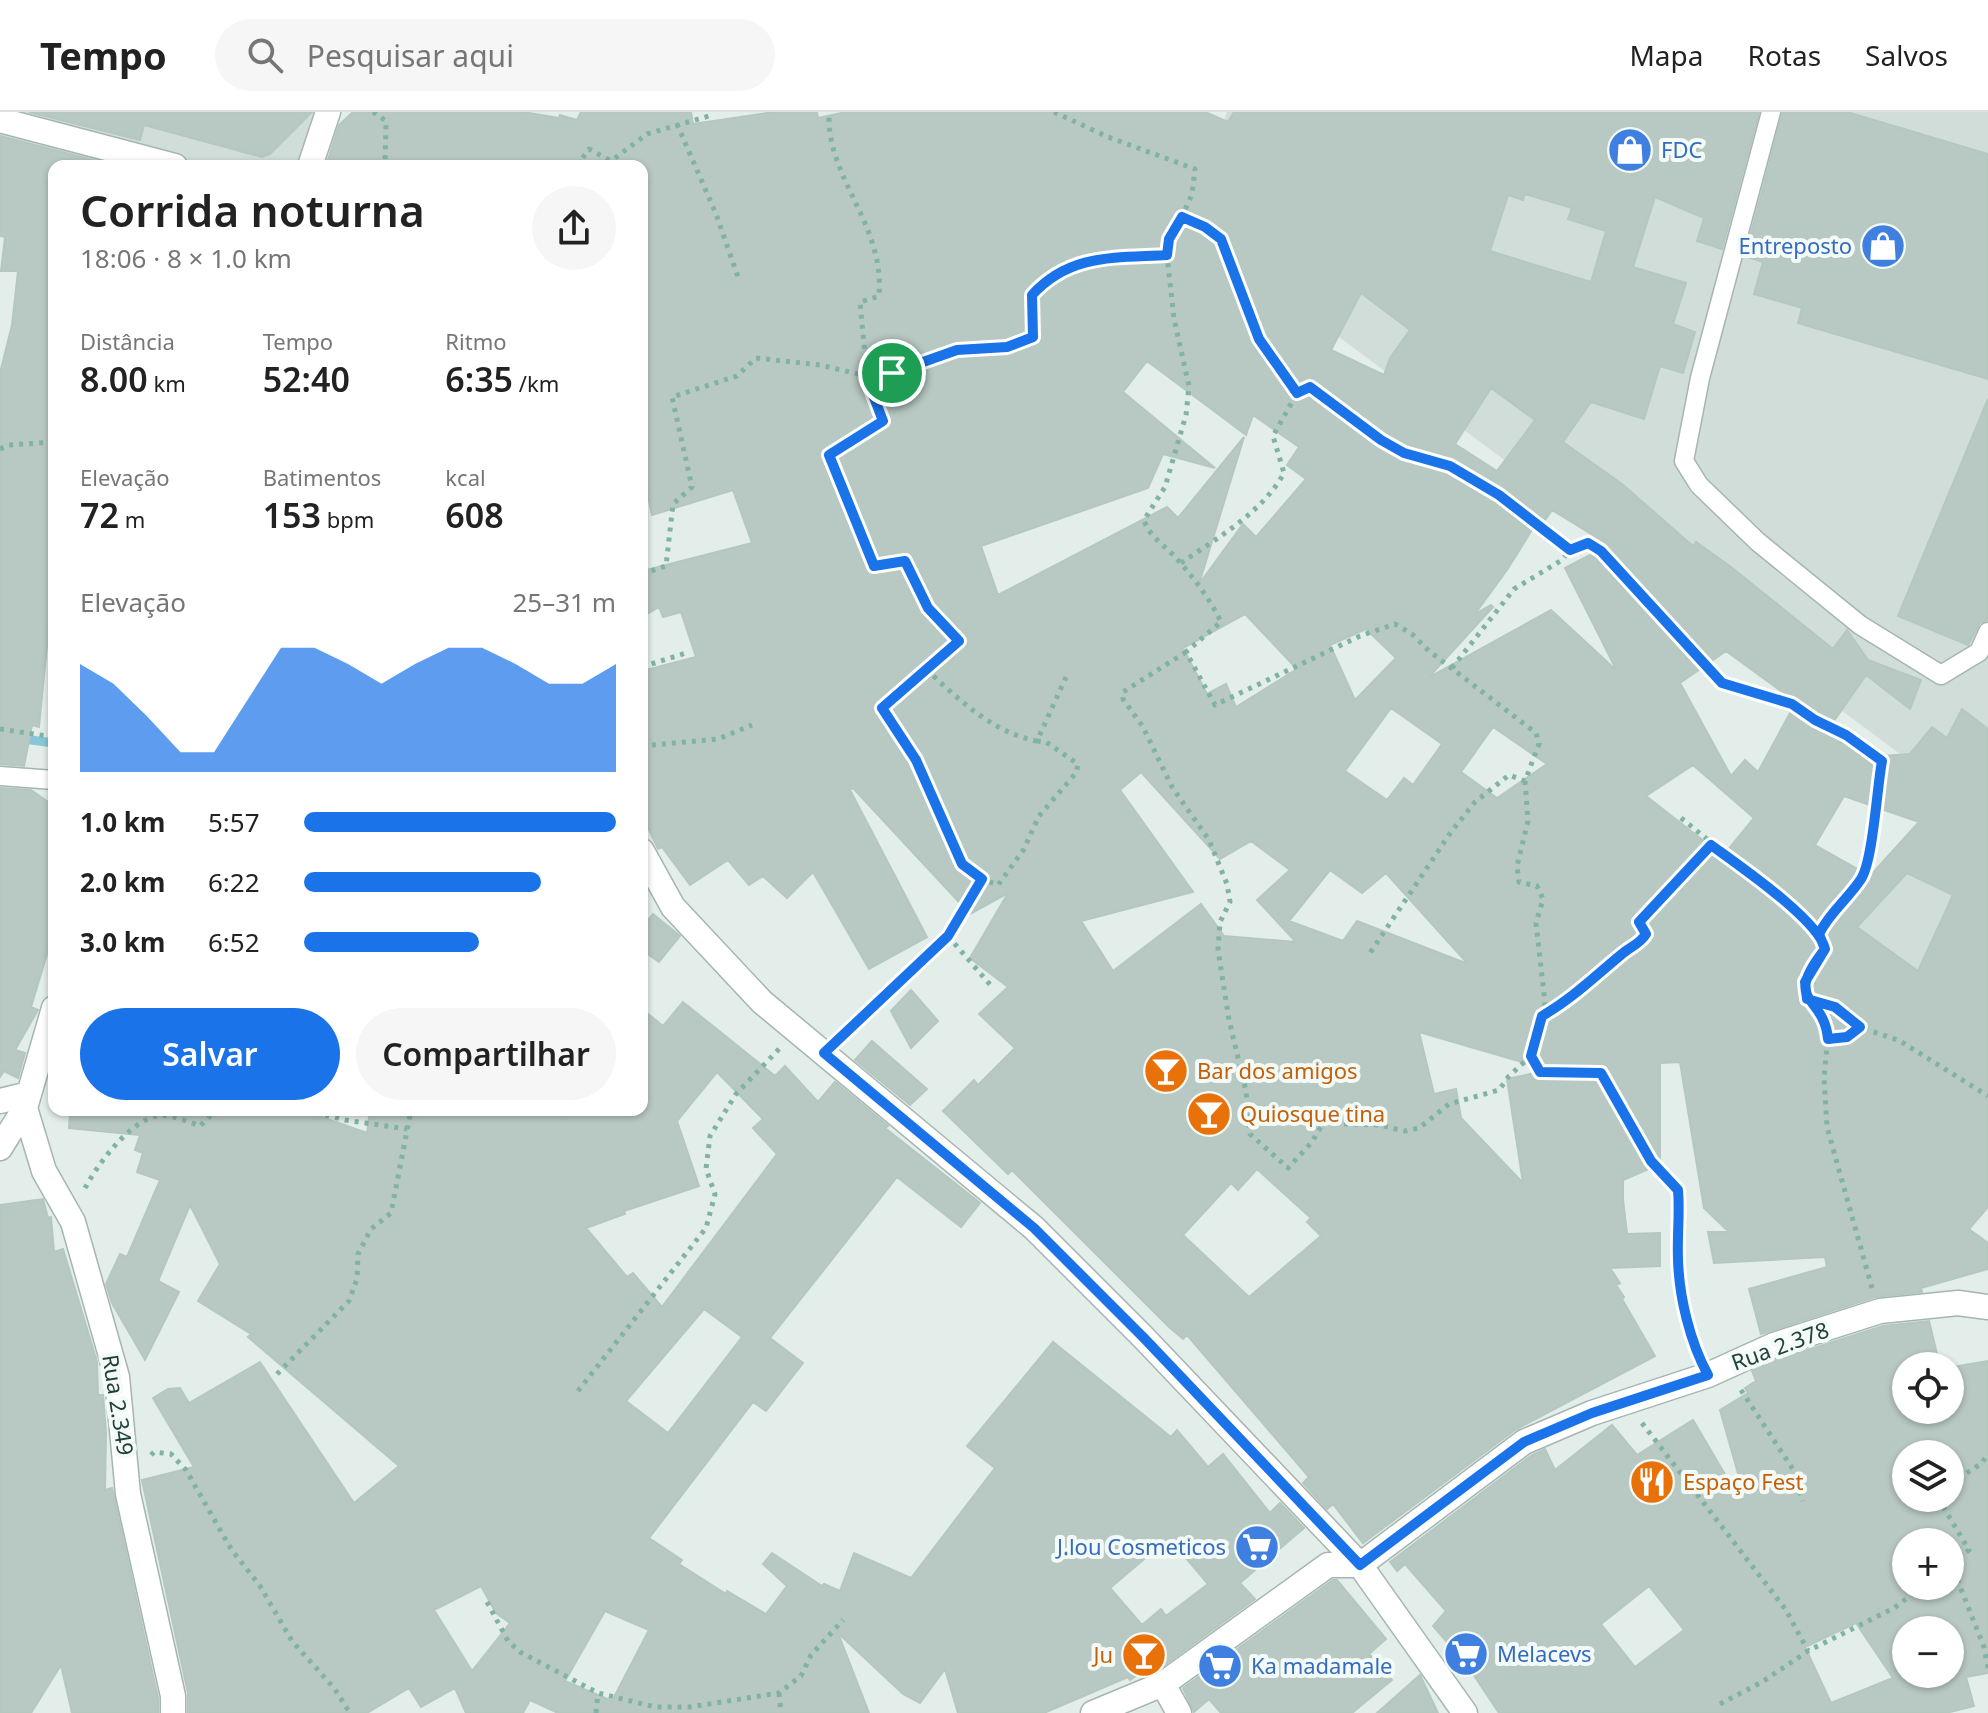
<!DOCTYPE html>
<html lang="pt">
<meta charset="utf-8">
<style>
:root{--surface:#fff;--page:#f6f6f6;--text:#222;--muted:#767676;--line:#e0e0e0;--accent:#1a73e8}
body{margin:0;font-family:"Noto Sans",sans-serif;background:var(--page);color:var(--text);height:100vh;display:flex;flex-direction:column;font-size:30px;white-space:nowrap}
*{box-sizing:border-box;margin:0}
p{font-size:26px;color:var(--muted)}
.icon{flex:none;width:44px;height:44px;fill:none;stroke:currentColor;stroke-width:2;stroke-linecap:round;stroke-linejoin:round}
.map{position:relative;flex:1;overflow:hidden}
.panel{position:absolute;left:48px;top:48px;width:600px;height:956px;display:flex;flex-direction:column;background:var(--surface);border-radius:16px;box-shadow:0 2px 6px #0004}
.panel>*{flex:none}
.tools{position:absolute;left:1892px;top:1240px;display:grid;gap:16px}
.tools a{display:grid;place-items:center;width:72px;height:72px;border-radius:50%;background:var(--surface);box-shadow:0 2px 6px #0004;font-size:40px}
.pin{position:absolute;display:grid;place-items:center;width:68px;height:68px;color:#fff;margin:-34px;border:4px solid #fff;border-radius:50%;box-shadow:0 2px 8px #0007}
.round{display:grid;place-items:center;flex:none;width:84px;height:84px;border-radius:42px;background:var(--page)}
.summary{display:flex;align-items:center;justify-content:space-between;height:136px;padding:0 32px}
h1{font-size:44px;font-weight:600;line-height:60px}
.metrics{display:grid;grid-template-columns:repeat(3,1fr);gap:12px;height:136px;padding:8px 32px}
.metrics div{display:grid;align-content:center}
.metrics b{font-size:34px;font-weight:600}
.metrics small{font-size:22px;font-weight:400}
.metrics p{font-size:22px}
.chart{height:224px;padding:16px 32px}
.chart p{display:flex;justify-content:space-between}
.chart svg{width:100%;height:144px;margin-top:8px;fill:var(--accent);opacity:.7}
.button{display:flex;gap:16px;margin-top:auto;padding:16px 32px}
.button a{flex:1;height:92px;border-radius:48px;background:var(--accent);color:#fff;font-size:32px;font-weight:600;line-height:92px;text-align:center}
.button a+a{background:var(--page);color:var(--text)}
ul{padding:0 32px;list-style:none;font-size:26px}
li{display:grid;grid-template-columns:128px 96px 1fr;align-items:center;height:60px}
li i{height:20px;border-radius:10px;background:var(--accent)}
header{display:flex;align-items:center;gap:48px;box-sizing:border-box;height:112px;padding:0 40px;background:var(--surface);border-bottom:2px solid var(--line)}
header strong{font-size:38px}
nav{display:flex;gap:44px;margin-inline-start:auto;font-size:28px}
.search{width:560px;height:72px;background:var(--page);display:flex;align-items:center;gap:20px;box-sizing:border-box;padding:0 28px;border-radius:44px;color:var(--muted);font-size:30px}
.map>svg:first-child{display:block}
.built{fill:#d1ddd8}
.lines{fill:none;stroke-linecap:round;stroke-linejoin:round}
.stream{stroke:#88c7d5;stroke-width:9}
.building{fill:#b8c8c2;stroke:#b4c8c0;stroke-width:2;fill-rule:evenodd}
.service-casing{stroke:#a5b6b1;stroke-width:21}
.minor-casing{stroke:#a5b6b1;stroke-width:27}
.path{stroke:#81b3a5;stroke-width:5;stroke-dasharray:4 6;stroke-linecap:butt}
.service{stroke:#fff;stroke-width:18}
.minor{stroke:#fff;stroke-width:24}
.route-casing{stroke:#fff;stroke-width:16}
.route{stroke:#1a73e8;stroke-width:10}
.labels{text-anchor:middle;stroke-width:8;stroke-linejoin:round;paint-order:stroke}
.shop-label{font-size:22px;fill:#366cbe;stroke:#f3faf7;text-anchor:start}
.food-label{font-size:22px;fill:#c56008;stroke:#f3faf7;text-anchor:start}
.street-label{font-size:22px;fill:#214039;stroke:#f3faf7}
</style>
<header>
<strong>Tempo</strong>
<div class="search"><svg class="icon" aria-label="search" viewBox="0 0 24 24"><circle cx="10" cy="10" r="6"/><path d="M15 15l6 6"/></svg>Pesquisar aqui</div>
<nav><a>Mapa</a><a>Rotas</a><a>Salvos</a></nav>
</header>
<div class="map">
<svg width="1988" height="1601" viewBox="0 0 1988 1601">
<rect width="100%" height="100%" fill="#e3ede9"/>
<path class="built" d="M0 0H340L314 54H0Z
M1227 0H1988V987L1811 860 1966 691 1191 115Z"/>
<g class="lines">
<path class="stream" d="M0 624 54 631"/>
</g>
<path class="building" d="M29 0H312L270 42 262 45 144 13 140 28Z
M353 0H523L559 6 560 3 577 8 581 0H691L693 12 774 0H817L818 6 846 0H1205L1228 10 1234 0H1759L1722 137 1697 129 1704 106 1655 85 1633 155 1686 171 1673 212 1695 220 1683 261 1660 254 1644 307 1591 290 1563 330 1622 372 1693 434 1696 430 1731 455 1833 537 1847 518 1868 548 1921 568 1910 597 1866 563 1827 619 1866 645 1910 642 1932 615 1947 626 1962 597 1988 617V1095L1969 1117 1988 1131V1157L1921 1176 1922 1180 1875 1185 1761 1222 1749 1177 1827 1155 1825 1145 1714 1151 1708 1120H1729L1704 1096 1680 950 1660 951V1052L1623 1068V1087L1627 1122 1660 1121V1154L1610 1156 1620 1171 1616 1173 1624 1185 1622 1187 1655 1244 1515 1318 1363 1431 1333 1392 1327 1397 1303 1371 1309 1365 1187 1223 1183 1227 1169 1215 1012 1058 1008 1062 943 999 974 968 978 973 1015 936 979 902 1008 875 970 846 1008 781 970 802 853 676 850 678 927 825 869 857 813 760 787 786 763 764 749 773 728 748 690 773 662 735 658 737 642 703V638L648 637 645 592H642V559L696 545 681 500 663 505 659 495 642 505V459L752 431 733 378 652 403 642 357V54H326L339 13ZM1525 82 1572 96 1568 107 1606 119 1591 170 1490 139 1508 83 1523 88ZM1361 181 1410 218 1390 246 1384 263 1331 238ZM1147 249 1246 323 1253 303 1299 335 1287 353 1306 367 1256 425 1243 412 1199 472 1244 325 1178 406 1167 395 998 483 981 434 1148 376 1163 342 1215 356 1123 280ZM1491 276 1535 308 1497 359 1455 332ZM1552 398 1609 433 1565 456 1617 559 1551 498 1428 566 1493 495 1491 493 1475 502 1507 458 1540 405 1543 411ZM1245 502 1297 557 1236 595 1226 572 1207 582 1183 536ZM1366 517 1396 546 1355 588 1330 533ZM1726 539 1796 590 1758 660 1745 648 1731 664 1680 571ZM1391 596 1442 632 1413 673 1404 666 1387 688 1345 659ZM1493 615 1547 652 1497 686 1461 660ZM1693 653 1754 706 1723 744 1646 684ZM1141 660 1220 747 1251 729 1290 758 1257 788 1296 830 1224 824 1201 792 1113 859 1081 809 1193 780 1120 678ZM1844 684 1919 710 1870 764 1815 733ZM1330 758 1362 781 1386 761 1468 852 1357 809 1343 829 1289 809ZM1907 761 1953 783 1918 859 1857 815ZM1419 920 1549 958 1507 967 1523 1071 1461 1006 1456 977 1434 982ZM1257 1057 1311 1106 1307 1110 1321 1124 1249 1185 1183 1123 1231 1071 1238 1078Z
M1783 0H1847L1988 42V267L1798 211 1802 196 1754 182 1763 150 1745 144Z
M0 24 116 54H54V462L39 615 32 613 24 654 0 652V261L12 213 18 159H1L5 125 0 124Z
M1988 287V508L1980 511 1968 533 1898 504Z
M0 676 31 678 54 694V819L31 895 38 898 15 938 25 941 18 966 4 959 0 965Z
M653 802 680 824 659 850 642 838V816Z
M911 878 938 909 911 936 891 899Z
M683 890 775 964 785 954 818 990 835 970 888 1014 885 1016 980 1091 961 1115 897 1065 770 1226 803 1251 766 1299 753 1290 649 1426 682 1448 679 1452 726 1482 727 1479 766 1502 787 1474 763 1452 772 1441 822 1474 824 1472 840 1479 854 1441 911 1466 995 1356 967 1334 1053 1230 1171 1325 1177 1318 1208 1355 1223 1342 1270 1401 1280 1391 1304 1416 1240 1471 1255 1487 1156 1559 1151 1553 1130 1568 1128 1565 1044 1601H958L945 1557 920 1591 903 1582 838 1521 869 1601H558L530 1588 523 1601H466L455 1576 421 1595 409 1576 367 1601H188V1581L142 1368 194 1355 153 1286 168 1277 180 1276 189 1291 260 1250 354 1391 399 1354 248 1225 251 1222 198 1189 220 1152 190 1093 158 1169 179 1180 145 1248 112 1191 106 1172 120 1142 127 1145 160 1068 137 1060 143 1041 135 1038 140 1023 69 1016 70 998H302L367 1021 370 998H548L562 1004 567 998H642V897L663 914ZM717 960 763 1007 753 1016 777 1042 662 1195 633 1161 627 1165 586 1116 625 1102 624 1099 699 1074 677 1009ZM704 1197 742 1225 668 1321 626 1289ZM1169 1426 1208 1472 1166 1504 1161 1497 1142 1513 1110 1476ZM481 1474 496 1501 510 1511 472 1559 434 1498ZM605 1499 649 1518 612 1589 565 1569Z
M872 929 927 977 910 993 855 948Z
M43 1087 48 1106 51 1105 54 1140 63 1137 97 1250 98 1283H103L106 1321 105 1378 112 1376 158 1586V1601H72L61 1553 31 1601H0V1093Z
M1929 1209 1940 1254H1906V1298H1950L1952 1255 1988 1249V1561L1966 1565 1974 1594 1946 1601H1499L1467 1553 1433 1514 1446 1499 1405 1452 1397 1459 1390 1450 1532 1343 1545 1337 1555 1358 1612 1313 1637 1343 1693 1308 1740 1388 1745 1386 1720 1298 1748 1281 1745 1276 1756 1269 1752 1259 1779 1247 1883 1214ZM1906 1342H1950V1386H1906ZM1906 1430H1950V1474H1906ZM1649 1474 1684 1518 1635 1555 1601 1512ZM1856 1511 1893 1566 1831 1591 1805 1535ZM1906 1518H1950V1562H1906Z
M1333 1468H1337L1386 1527 1369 1542 1392 1568 1352 1601H1221L1209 1587 1194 1600 1183 1576Z
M1420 1563 1438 1601H1377Z"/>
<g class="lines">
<g class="service-casing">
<path id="service" d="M1771 0 1700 266 1684 349 1699 373 1758 430 1860 513 1941 563 1979 540 1988 520
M0 664 54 668"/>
</g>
<g class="minor-casing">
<path id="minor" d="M0 8 175 54
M310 54 328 0
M642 739 673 795 762 890 1034 1116 1143 1225 1360 1453 1465 1601
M0 989 29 982
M25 996 44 1059 73 1110 117 1265 128 1382 173 1584V1601
M0 1036 25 996 54 896
M1163 1572 1179 1601
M1093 1601 1163 1572 1328 1453H1360L1524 1330 1592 1301 1708 1263 1774 1233 1880 1199 1958 1191 1988 1195"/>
</g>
<path class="path" d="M373 0 386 9 385 54
M1054 0 1108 25 1195 57 1192 82 1182 105 1205 115 1221 127 1259 227 1297 281 1310 275 1381 328 1404 341 1450 354 1499 383 1570 438 1588 431 1601 439 1623 459 1681 529 1722 571 1792 592 1815 608 1846 623 1882 649C1877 675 1873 749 1861 767 1848 787 1829 801 1819 822
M677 12 716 102 738 165
M577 54 589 37 611 49
M610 54 611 49 647 22 709 4 710 0
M1182 105 1169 127 1167 143 1174 207 1189 274 1186 303 1165 375 1144 408C1149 425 1166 434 1177 447 1194 466 1210 487 1221 510L1186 540 1215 593 1360 524 1395 512 1412 522 1429 539 1536 621 1539 632 1525 669 1509 663 1475 690 1451 720 1368 844
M867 264 883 309 829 343 874 454 905 449 928 496 959 529 926 557
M867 267 957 238 1007 235 1033 225 1032 183C1070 141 1116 146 1167 143
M0 337 9 333 54 330
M1181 451C1217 426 1262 401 1284 361L1273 324 1297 281
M642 462 666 454 673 392 692 375 672 285 737 264 756 246 820 253 867 264 860 190 879 184C885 111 826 67 829 0
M1186 540 1123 580V587L1143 615 1172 675 1209 728 1227 772 1230 790 1220 810 1218 838 1229 908 1246 979 1250 1022 1288 1056 1312 1030 1323 1011 1378 1013 1405 1019 1419 1016 1449 992 1499 978 1509 964 1531 944 1542 904C1572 887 1595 864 1622 842 1630 835 1640 831 1646 822L1639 810 1711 733
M642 555 689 540
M1452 556 1514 477 1562 448 1570 438
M0 617 54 625
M642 634 718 627 752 613
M1525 669 1528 709 1517 754 1519 770 1537 774 1543 787 1536 811 1545 891 1542 904
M1681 706 1792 796 1825 832 1805 870 1807 887 1822 904 1828 923 1824 966 1827 1015 1872 1176
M982 767 962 752 916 648 882 596 926 557C958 587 993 621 1037 629
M948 824 993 876
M1809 887 1835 895 1860 915
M842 924 948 824 982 767 998 773 1024 737 1039 704 1076 661 1078 652 1046 630 1037 629 1066 565
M1828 927 1847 925 1860 915 1900 929 1988 984
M1531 944 1540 960 1601 961 1651 1049 1678 1078 1680 1102 1678 1149 1697 1241
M306 998 345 1008 407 1017
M85 1076C98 1052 125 1016 150 1006 165 999 186 1009 200 1014L216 998
M277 1262 349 1189 357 1167 358 1142 371 1117 391 1101 411 998
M1741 1278 1800 1368 1797 1373 1803 1389
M578 1279 706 1116 715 1082 706 1057 710 1024 736 982 780 936
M1642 1311 1786 1498 1808 1539
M151 1343 154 1340 171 1342 186 1358 231 1437 260 1474 292 1529 334 1576 350 1601
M1950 1372 1982 1351 1988 1341
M1938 1386 1969 1438 1951 1452 1984 1535 1988 1556
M487 1490 508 1529 520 1540 598 1581 655 1595H690L779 1581 801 1564 811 1543 843 1508
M779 1581 781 1601
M1720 1592 1762 1570 1808 1539 1894 1496 1923 1474
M596 1601 598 1581"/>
<use href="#service" class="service"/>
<use href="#minor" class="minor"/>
</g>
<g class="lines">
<g class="route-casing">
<path id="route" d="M892 261 867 267 883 309 829 343 874 454 905 449 928 496 959 529 882 596 916 648 962 752 982 767 948 824 824 941 1034 1116 1143 1225 1360 1453 1524 1330 1592 1301 1708 1263C1690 1230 1679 1185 1678 1147 1677 1124 1680 1101 1678 1078L1651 1049 1601 961 1540 960 1531 944 1542 904C1572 887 1595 864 1622 842 1630 835 1640 832 1646 822L1639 810 1711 733C1737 752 1819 808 1825 837L1805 870 1807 887 1835 895 1860 915 1847 925 1828 927C1824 881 1781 893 1825 837L1819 822C1829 801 1848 787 1861 767 1873 749 1877 675 1882 649L1846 623 1815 608 1792 592 1722 571 1601 439 1588 431 1570 438 1499 383 1450 354 1404 341 1381 328 1310 275 1297 281 1259 227 1221 127 1205 115 1182 105 1169 127 1167 143C1116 146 1070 141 1032 183L1033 225 1007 235 957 238 892 261"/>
</g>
<use href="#route" class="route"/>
</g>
<defs>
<g id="shop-disc" transform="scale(2.3)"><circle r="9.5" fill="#3f7fe0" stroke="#f3faf7"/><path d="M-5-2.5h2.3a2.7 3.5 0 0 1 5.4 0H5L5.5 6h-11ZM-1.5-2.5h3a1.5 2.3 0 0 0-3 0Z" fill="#fff"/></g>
<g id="bar-disc" transform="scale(2.3)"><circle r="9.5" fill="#e8710a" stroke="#f3faf7"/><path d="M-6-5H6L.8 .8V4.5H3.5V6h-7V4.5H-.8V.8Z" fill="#fff"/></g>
<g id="restaurant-disc" transform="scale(2.3)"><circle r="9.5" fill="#e8710a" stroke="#f3faf7"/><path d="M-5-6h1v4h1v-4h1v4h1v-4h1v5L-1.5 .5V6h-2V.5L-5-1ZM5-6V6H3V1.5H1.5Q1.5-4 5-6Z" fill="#fff"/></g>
<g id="supermarket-disc" transform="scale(2.3)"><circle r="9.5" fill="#3f7fe0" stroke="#f3faf7"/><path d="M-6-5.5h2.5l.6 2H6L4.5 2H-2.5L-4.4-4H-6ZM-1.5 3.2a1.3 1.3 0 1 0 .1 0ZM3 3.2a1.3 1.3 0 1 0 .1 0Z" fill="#fff"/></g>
</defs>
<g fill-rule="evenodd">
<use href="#shop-disc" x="1630" y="38"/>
<use href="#shop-disc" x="1883" y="134"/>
<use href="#bar-disc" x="1166" y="959"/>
<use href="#bar-disc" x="1209" y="1002"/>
<use href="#restaurant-disc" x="1652" y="1370"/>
<use href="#supermarket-disc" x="1257" y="1435"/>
<use href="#supermarket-disc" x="1466" y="1542"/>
<use href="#bar-disc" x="1144" y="1543"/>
<use href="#supermarket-disc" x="1220" y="1554"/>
</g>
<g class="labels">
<g class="shop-label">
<text x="1661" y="46">FDC</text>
<text x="1852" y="142" text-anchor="end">Entreposto</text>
<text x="1226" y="1443" text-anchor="end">J.lou Cosmeticos</text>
<text x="1497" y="1550">Melacevs</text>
<text x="1251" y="1562">Ka madamale</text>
</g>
<g class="food-label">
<text x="1197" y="967">Bar dos amigos</text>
<text x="1240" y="1010">Quiosque tina</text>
<text x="1683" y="1378">Espaço Fest</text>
<text x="1113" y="1551" text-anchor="end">Ju</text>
</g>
<g class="street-label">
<text transform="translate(1780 1234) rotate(-20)" y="8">Rua 2.378</text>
<text transform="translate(118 1293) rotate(81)" y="8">Rua 2.349</text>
</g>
</g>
</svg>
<div class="tools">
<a><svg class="icon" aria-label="locate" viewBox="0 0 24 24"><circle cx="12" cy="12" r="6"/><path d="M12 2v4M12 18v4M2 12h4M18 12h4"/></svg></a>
<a><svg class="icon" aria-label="layers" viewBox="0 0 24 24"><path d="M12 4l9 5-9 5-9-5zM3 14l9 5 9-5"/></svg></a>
<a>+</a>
<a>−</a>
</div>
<div class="pin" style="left:892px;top:261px;background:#1e9e55"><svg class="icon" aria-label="arrive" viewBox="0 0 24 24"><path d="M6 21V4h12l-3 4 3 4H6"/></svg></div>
<section class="panel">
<div class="summary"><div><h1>Corrida noturna</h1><p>18:06 · 8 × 1.0 km</p></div><a class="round"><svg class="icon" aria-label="share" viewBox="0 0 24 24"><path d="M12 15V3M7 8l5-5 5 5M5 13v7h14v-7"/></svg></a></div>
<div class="metrics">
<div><p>Distância</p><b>8.00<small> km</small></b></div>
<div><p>Tempo</p><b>52:40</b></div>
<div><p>Ritmo</p><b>6:35<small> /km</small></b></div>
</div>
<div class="metrics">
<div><p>Elevação</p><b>72<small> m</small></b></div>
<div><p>Batimentos</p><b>153<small> bpm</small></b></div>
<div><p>kcal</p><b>608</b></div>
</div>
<div class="chart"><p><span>Elevação</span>25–31 m</p>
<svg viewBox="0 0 160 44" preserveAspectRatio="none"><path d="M0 44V11L10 17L20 27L30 38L40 38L50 22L60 6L70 6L80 11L90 17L100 11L110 6L120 6L130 11L140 17L150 17L160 11V44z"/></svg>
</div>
<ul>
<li><b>1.0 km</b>5:57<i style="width:100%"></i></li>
<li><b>2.0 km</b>6:22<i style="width:76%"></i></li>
<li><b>3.0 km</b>6:52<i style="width:56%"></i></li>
</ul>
<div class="button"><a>Salvar</a><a>Compartilhar</a></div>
</section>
</div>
